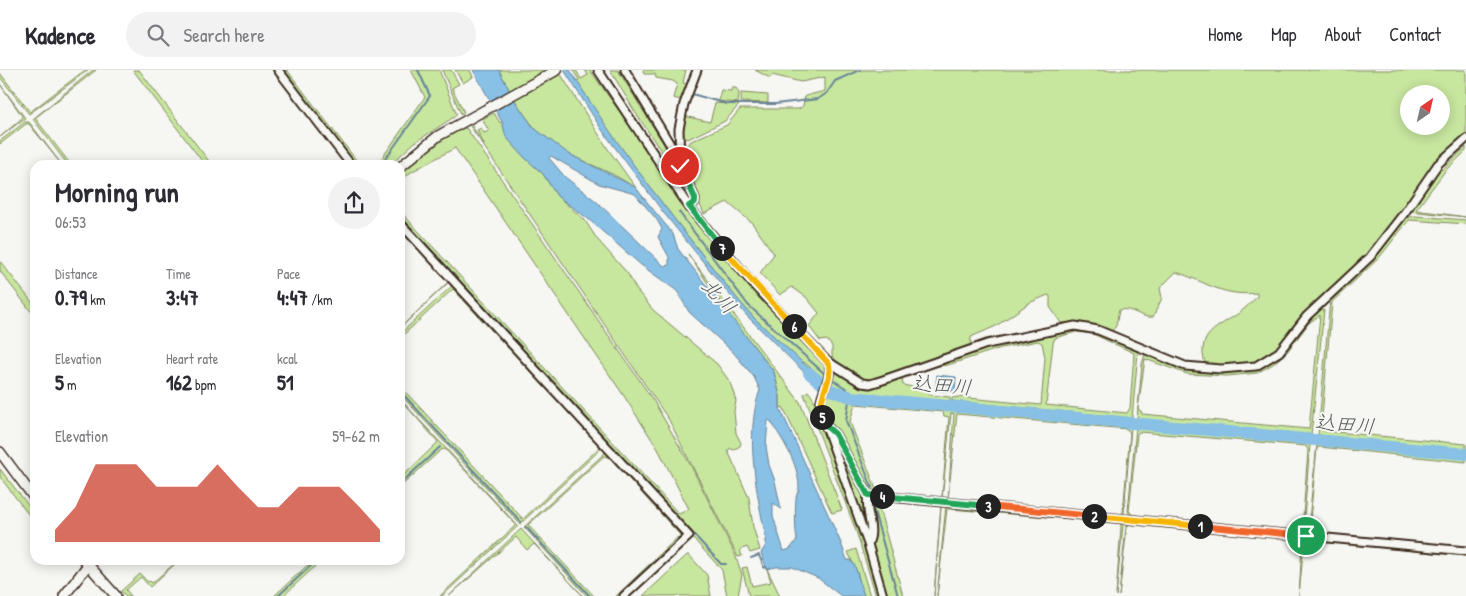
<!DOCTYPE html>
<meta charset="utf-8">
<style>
:root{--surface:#fff;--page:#f2f2f3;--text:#2b2b33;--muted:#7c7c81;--line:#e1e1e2;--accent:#c8321e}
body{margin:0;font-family:"Patrick Hand","Klee One",sans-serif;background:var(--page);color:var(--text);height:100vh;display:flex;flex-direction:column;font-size:19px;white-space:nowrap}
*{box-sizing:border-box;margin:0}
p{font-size:16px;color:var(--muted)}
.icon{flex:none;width:28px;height:28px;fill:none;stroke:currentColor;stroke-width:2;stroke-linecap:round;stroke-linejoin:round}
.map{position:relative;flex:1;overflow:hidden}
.side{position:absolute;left:30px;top:90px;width:375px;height:405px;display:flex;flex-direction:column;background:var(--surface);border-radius:15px;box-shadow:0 2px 12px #0003}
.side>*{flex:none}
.needle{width:32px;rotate:34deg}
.controls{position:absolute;left:1400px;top:15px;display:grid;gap:10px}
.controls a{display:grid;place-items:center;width:50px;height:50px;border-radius:50%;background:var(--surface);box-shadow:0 2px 12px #0003;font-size:25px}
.pin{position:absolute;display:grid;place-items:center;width:42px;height:42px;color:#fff;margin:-21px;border:2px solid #fff;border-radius:50%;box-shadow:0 1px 5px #0007}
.km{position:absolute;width:25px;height:25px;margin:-12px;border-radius:50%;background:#222;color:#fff;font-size:14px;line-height:25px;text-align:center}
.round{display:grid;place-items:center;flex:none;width:52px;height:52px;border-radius:26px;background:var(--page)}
.summary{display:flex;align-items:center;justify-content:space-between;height:85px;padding:0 25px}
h1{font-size:28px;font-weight:700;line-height:38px}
.stats{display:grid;grid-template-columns:repeat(3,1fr);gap:8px;height:85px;padding:5px 25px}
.stats div{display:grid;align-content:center}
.stats b{font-size:21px;font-weight:700}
.stats small{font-size:14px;font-weight:400}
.stats p{font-size:14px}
.chart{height:140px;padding:10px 25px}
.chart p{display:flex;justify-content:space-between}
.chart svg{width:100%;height:90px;margin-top:5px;fill:var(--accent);opacity:.7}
header{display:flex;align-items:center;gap:30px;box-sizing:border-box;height:70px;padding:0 25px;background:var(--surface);border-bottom:1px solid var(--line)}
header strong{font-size:24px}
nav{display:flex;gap:28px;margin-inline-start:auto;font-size:18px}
.search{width:350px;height:45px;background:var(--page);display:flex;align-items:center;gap:12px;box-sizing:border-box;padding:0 18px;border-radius:28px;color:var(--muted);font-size:19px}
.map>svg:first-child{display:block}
.green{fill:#c7e69e;stroke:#81885e;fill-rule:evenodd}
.water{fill:#88c0e6;stroke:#698496;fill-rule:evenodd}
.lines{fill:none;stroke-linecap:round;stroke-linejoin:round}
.stream{stroke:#698496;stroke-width:2}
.river{stroke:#88c0e6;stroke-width:12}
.minor-casing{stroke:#3b2a1e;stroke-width:11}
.major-casing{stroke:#3b2a1e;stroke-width:12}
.minor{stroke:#f6f6f2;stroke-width:7}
.major{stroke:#f6f6f2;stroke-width:9}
.split-1-casing{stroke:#fff;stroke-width:10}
.split-2-casing{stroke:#fff;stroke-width:10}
.split-3-casing{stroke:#fff;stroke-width:10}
.split-4-casing{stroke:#fff;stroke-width:10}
.split-5-casing{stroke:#fff;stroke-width:10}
.split-6-casing{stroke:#fff;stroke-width:10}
.split-7-casing{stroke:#fff;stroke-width:10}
.split-8-casing{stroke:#fff;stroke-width:10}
.split-1{stroke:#f0652b;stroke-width:6}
.split-2{stroke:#f5b400;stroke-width:6}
.split-3{stroke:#f0652b;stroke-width:6}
.split-4{stroke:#22a559;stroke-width:6}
.split-5{stroke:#22a559;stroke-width:6}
.split-6{stroke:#f5b400;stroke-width:6}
.split-7{stroke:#f5b400;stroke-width:6}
.split-8{stroke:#22a559;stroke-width:6}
.labels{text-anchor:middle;stroke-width:4;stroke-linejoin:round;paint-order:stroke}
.water-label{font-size:20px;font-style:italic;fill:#52575a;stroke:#f6f6f2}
</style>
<header>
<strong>Kadence</strong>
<div class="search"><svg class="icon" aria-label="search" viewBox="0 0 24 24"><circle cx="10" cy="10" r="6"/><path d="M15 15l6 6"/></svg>Search here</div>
<nav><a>Home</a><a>Map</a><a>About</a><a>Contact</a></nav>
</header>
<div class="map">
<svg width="1466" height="526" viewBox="0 0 1466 526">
<rect width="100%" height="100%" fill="#f6f6f2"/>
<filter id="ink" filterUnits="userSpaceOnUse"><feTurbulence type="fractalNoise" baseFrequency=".02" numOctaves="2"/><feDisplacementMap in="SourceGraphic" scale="10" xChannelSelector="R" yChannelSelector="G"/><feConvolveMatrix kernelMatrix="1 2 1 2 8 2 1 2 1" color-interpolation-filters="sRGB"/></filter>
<g filter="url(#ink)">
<path class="green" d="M85 0H88L29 44 0 7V3L30 42Z
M93 0H96L35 48 71 95H68L33 49Z
M133 0H139L212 95H205Z
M272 0H275L347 95H345Z
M281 0H287L360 95H354Z
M411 0H439L457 45 414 73 390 95H377L425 27Z
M442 0H451L459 14 452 18 464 42 461 44Z
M455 0H470L473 7 463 13Z
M499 0H558L608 79 639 122C620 104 591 96 569 84 533 66 516 34 499 0Z
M573 0H576L581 9 588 5 585 0H590L707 165 750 216 823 291 827 298 823 308 804 292 802 294 754 248 733 224 629 91 599 49 577 11 579 10Z
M610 0H618L668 81 670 80 690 124 635 42Z
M643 0H686L683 13 689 15 682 34H680L681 30 673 28 677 14 673 11 656 8 655 4H644Z
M755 0H1466V64L1435 91 1402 142 1367 185 1305 243 1277 279 1257 292 1243 295 1206 296C1194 264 1219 257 1239 243 1246 238 1251 232 1257 227V223C1222 227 1207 212 1176 202L1160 218 1162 228 1153 247C1141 249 1133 237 1119 240L1116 256 1111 262 1084 254 1061 253 1050 237V226L1048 225 1029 233 996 256 971 267V276L872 310C856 311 843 298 832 286V276L827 270 820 271 809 256 819 243 806 227 792 217 780 225 760 203 774 184 752 153 727 132 704 144 683 94 684 79 691 71 727 55 740 39H799L803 36 805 26 825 21V7L801 12 772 5 770 8ZM1409 24H1441V56H1409Z
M0 14 25 48 0 67 21 49 22 46Z
M732 18H736L739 23 738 33 718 31 721 20 731 21Z
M741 23 768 25V33L741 32Z
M715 33 739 35 725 51 688 69 683 66 681 59 684 46 710 52Z
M494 43 500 53 502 52 509 70 543 104 557 126 584 149 597 169 628 204 636 219 653 240 717 294 730 312 736 331 734 341 736 363 741 373 740 376 733 380 730 378 728 381 749 428 753 457 760 480 750 483 747 477 740 480 742 486 738 487 669 350 468 53H470L484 75 477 60 481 58 484 63 489 61 482 49Z
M25 52H29L62 95 29 54H26L0 74V71Z
M462 57 467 59 653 330 691 396 735 484 742 505 738 526H727L722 500 400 149V141L679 444 689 439 658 379 624 326 455 78 411 102 400 111V103C419 84 440 70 462 57Z
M1466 77V81L1445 101 1416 140 1466 147 1409 141 1440 98 1442 100Z
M1415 146 1466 150V154L1409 150 1379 188 1332 232 1321 358 1324 361 1466 374V380L1318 365 1330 230 1359 201 1404 148Z
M400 157 450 211 400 258 448 212 400 159Z
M688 184 800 332 842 440 832 443 783 337 780 338V326L774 302 732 249Z
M0 191 35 236 33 244 0 201Z
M453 215 603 377 520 454 400 324V316L523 449 600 377 453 219 400 268V264Z
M1321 238 1324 240 1311 365 1137 349 1142 294 1145 284C1159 286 1172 295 1185 299 1216 306 1255 305 1280 284 1296 271 1303 249 1321 238ZM1320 245 1309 359 1142 344 1141 341 1138 339 1145 289 1187 304 1227 306 1257 303 1273 294 1287 282 1309 253Z
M1075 258 1090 260 1138 282 1132 348 952 331V328L958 327 1041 335 1045 288 1042 273 1038 271 1001 278 948 295 928 297 988 276ZM1076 262 1093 264 1134 283 1130 338 1127 343 1046 335 1053 273 1055 268Z
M836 301 861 316 902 306 903 315 923 319 930 325 950 327V331L857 324 839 320 829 314 833 302Z
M808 321C819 333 821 354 827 370 846 422 865 473 880 526H876L856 461 804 324Z
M826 324 854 331 1131 357 1124 443 1122 446 948 430 954 344 951 343 942 429 871 422 866 417 831 352C822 344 823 335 826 324ZM855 334 943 342 944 346 949 347 942 427 877 422 850 352ZM957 344 1127 359 1130 363 1123 442 1121 445 948 429Z
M400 329 518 456 442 526H440L516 455 445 379 441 380 400 417V409L438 372Z
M1136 357 1310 374 1303 461 1131 447 1128 441ZM1139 362 1306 376 1308 380 1302 459H1298L1297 462 1133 445 1129 441 1137 364Z
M830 362 864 425 869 467Z
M1317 374 1466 388V392L1319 377 1317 378 1309 460 1313 463 1466 479 1309 463 1308 459Z
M607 381 681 462 682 466 618 526H616L680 465 609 387 604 386 528 455 594 526H587L524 457Z
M0 399 35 444V453L0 407Z
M874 428 941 434 934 526 941 438 939 436 877 430 903 526H886L872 475 870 433Z
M946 435 1121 452 1123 455 1116 526 1121 456 1120 453 949 439H947L937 526Z
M1129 452 1301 468 1304 472 1299 526 1302 474 1300 470 1130 454 1127 457 1119 526 1126 456Z
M521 459 583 526 534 474 527 480 516 467 449 526Z
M1312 469 1466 484V486L1313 471Z
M856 479 870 526H864L857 502 848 482Z
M687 485H689L707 505 711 526H643Z
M171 490 177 492 150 517 141 507 126 520 131 526H126L121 521 140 504 148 512 150 511 152 513 174 494Z
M313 490H322L283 526H274Z
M747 497 752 516 771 512 767 499 780 526H749L742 498Z"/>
<path class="water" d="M473 0H499L515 31 534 58 569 84 635 117 673 164 678 179 774 302 780 326V338L841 473 847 490H850L855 496 864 526H841L818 508 792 497H776L767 499 761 483 766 475V469C757 424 744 365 760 320L754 307 733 282 689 242 677 221 641 195 587 148 557 126 543 104 525 88 506 67 502 52ZM551 86 599 114 635 124 657 150 662 159 658 167 669 187V195L664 196 596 131 565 107 549 88ZM770 350C783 371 798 392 799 417 799 421 796 424 796 428 795 440 795 459 797 470L790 479 784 481 773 446V433L781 439 775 411 769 395 766 376 768 351Z
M564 0H570C620 82 680 157 740 232L754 248 823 311 820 318 746 245 663 142 602 60Z
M937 305 956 307 955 322 935 320Z"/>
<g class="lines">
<path class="stream" d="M284 0 356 95
M692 24 727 34H775L818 29 827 23 835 11 860 0
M381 95 430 26 418 0
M679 142 748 235 826 305
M400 146 721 494H726
M830 308 847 319 849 331 846 351 872 418
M400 321 521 452
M400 414 440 377
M872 434 898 526
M526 457 590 526
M751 488 759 485 764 498 766 497
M278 526 317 490"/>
<path class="river" d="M809 303 828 319 851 327 1466 384"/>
<g class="minor-casing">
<path id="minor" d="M278 0 351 95
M598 0 689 137 753 214 827 291 862 313 870 314 883 310 987 274 1075 256 1098 260 1185 296 1221 299 1256 296 1279 282 1307 246 1370 187 1405 142 1438 94 1466 69
M625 0 679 89
M689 137 695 132V128L680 95 679 59 684 34 697 0
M400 153 689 466 624 526
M828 291C835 306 818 324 820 340L868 474 883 526
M824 354 835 364 868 425C864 440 876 460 868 473
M868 425 1466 481"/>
</g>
<g class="major-casing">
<path id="major" d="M400 97 438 66 557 0
M0 382 35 429
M84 490 116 526
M64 526 91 491"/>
</g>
<use href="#minor" class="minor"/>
<use href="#major" class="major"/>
</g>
</g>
<g class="lines" filter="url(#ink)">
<g class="split-1-casing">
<path id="split-1" d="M1200 456 1306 466"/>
</g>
<g class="split-2-casing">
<path id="split-2" d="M1094 446 1200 456"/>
</g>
<g class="split-3-casing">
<path id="split-3" d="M988 436 1094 446"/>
</g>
<g class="split-4-casing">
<path id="split-4" d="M882 426 988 436"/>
</g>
<g class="split-5-casing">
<path id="split-5" d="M822 347 824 354 835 364 868 425 882 426"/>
</g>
<g class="split-6-casing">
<path id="split-6" d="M794 256 829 294C833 311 817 326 822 347"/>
</g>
<g class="split-7-casing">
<path id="split-7" d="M722 178 794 256"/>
</g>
<g class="split-8-casing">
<path id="split-8" d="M680 96 695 128V132L689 136 722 178"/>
</g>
<use href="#split-1" class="split-1"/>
<use href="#split-2" class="split-2"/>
<use href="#split-3" class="split-3"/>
<use href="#split-4" class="split-4"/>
<use href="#split-5" class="split-5"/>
<use href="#split-6" class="split-6"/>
<use href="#split-7" class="split-7"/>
<use href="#split-8" class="split-8"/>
</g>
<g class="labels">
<g class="water-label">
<text transform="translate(719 226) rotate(47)" y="7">北川</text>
<text transform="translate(942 315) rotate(5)" y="7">込田川</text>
<text transform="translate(1345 354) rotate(5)" y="7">込田川</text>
</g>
</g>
</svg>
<div class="controls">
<a><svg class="needle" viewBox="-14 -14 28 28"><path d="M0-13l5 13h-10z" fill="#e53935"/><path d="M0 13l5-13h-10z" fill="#7c7c81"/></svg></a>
</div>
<div class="pin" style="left:1306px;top:466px;background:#1e9e55"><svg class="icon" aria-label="arrive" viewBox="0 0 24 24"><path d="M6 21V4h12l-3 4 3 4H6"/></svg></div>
<div class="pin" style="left:680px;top:96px;background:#d93025"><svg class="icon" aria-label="check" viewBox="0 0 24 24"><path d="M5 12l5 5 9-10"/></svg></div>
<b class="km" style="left:1200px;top:456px">1</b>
<b class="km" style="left:1094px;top:446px">2</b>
<b class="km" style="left:988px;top:436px">3</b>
<b class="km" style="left:882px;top:426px">4</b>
<b class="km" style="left:822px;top:347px">5</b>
<b class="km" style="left:794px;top:256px">6</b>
<b class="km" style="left:722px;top:178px">7</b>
<section class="side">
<div class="summary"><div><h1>Morning run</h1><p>06:53</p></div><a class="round"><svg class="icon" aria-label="share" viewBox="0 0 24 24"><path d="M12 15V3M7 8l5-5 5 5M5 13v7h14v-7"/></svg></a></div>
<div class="stats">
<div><p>Distance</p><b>0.79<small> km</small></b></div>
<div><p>Time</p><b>3:47</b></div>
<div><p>Pace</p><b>4:47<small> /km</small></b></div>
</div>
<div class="stats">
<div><p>Elevation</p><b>5<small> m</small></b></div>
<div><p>Heart rate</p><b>162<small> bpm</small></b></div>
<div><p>kcal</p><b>51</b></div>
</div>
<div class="chart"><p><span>Elevation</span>59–62 m</p>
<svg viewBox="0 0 160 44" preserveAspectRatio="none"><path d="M0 44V38L10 27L20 6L30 6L40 6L50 17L60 17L70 17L80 6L90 17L100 27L110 27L120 17L130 17L140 17L150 27L160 38V44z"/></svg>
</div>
</section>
</div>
